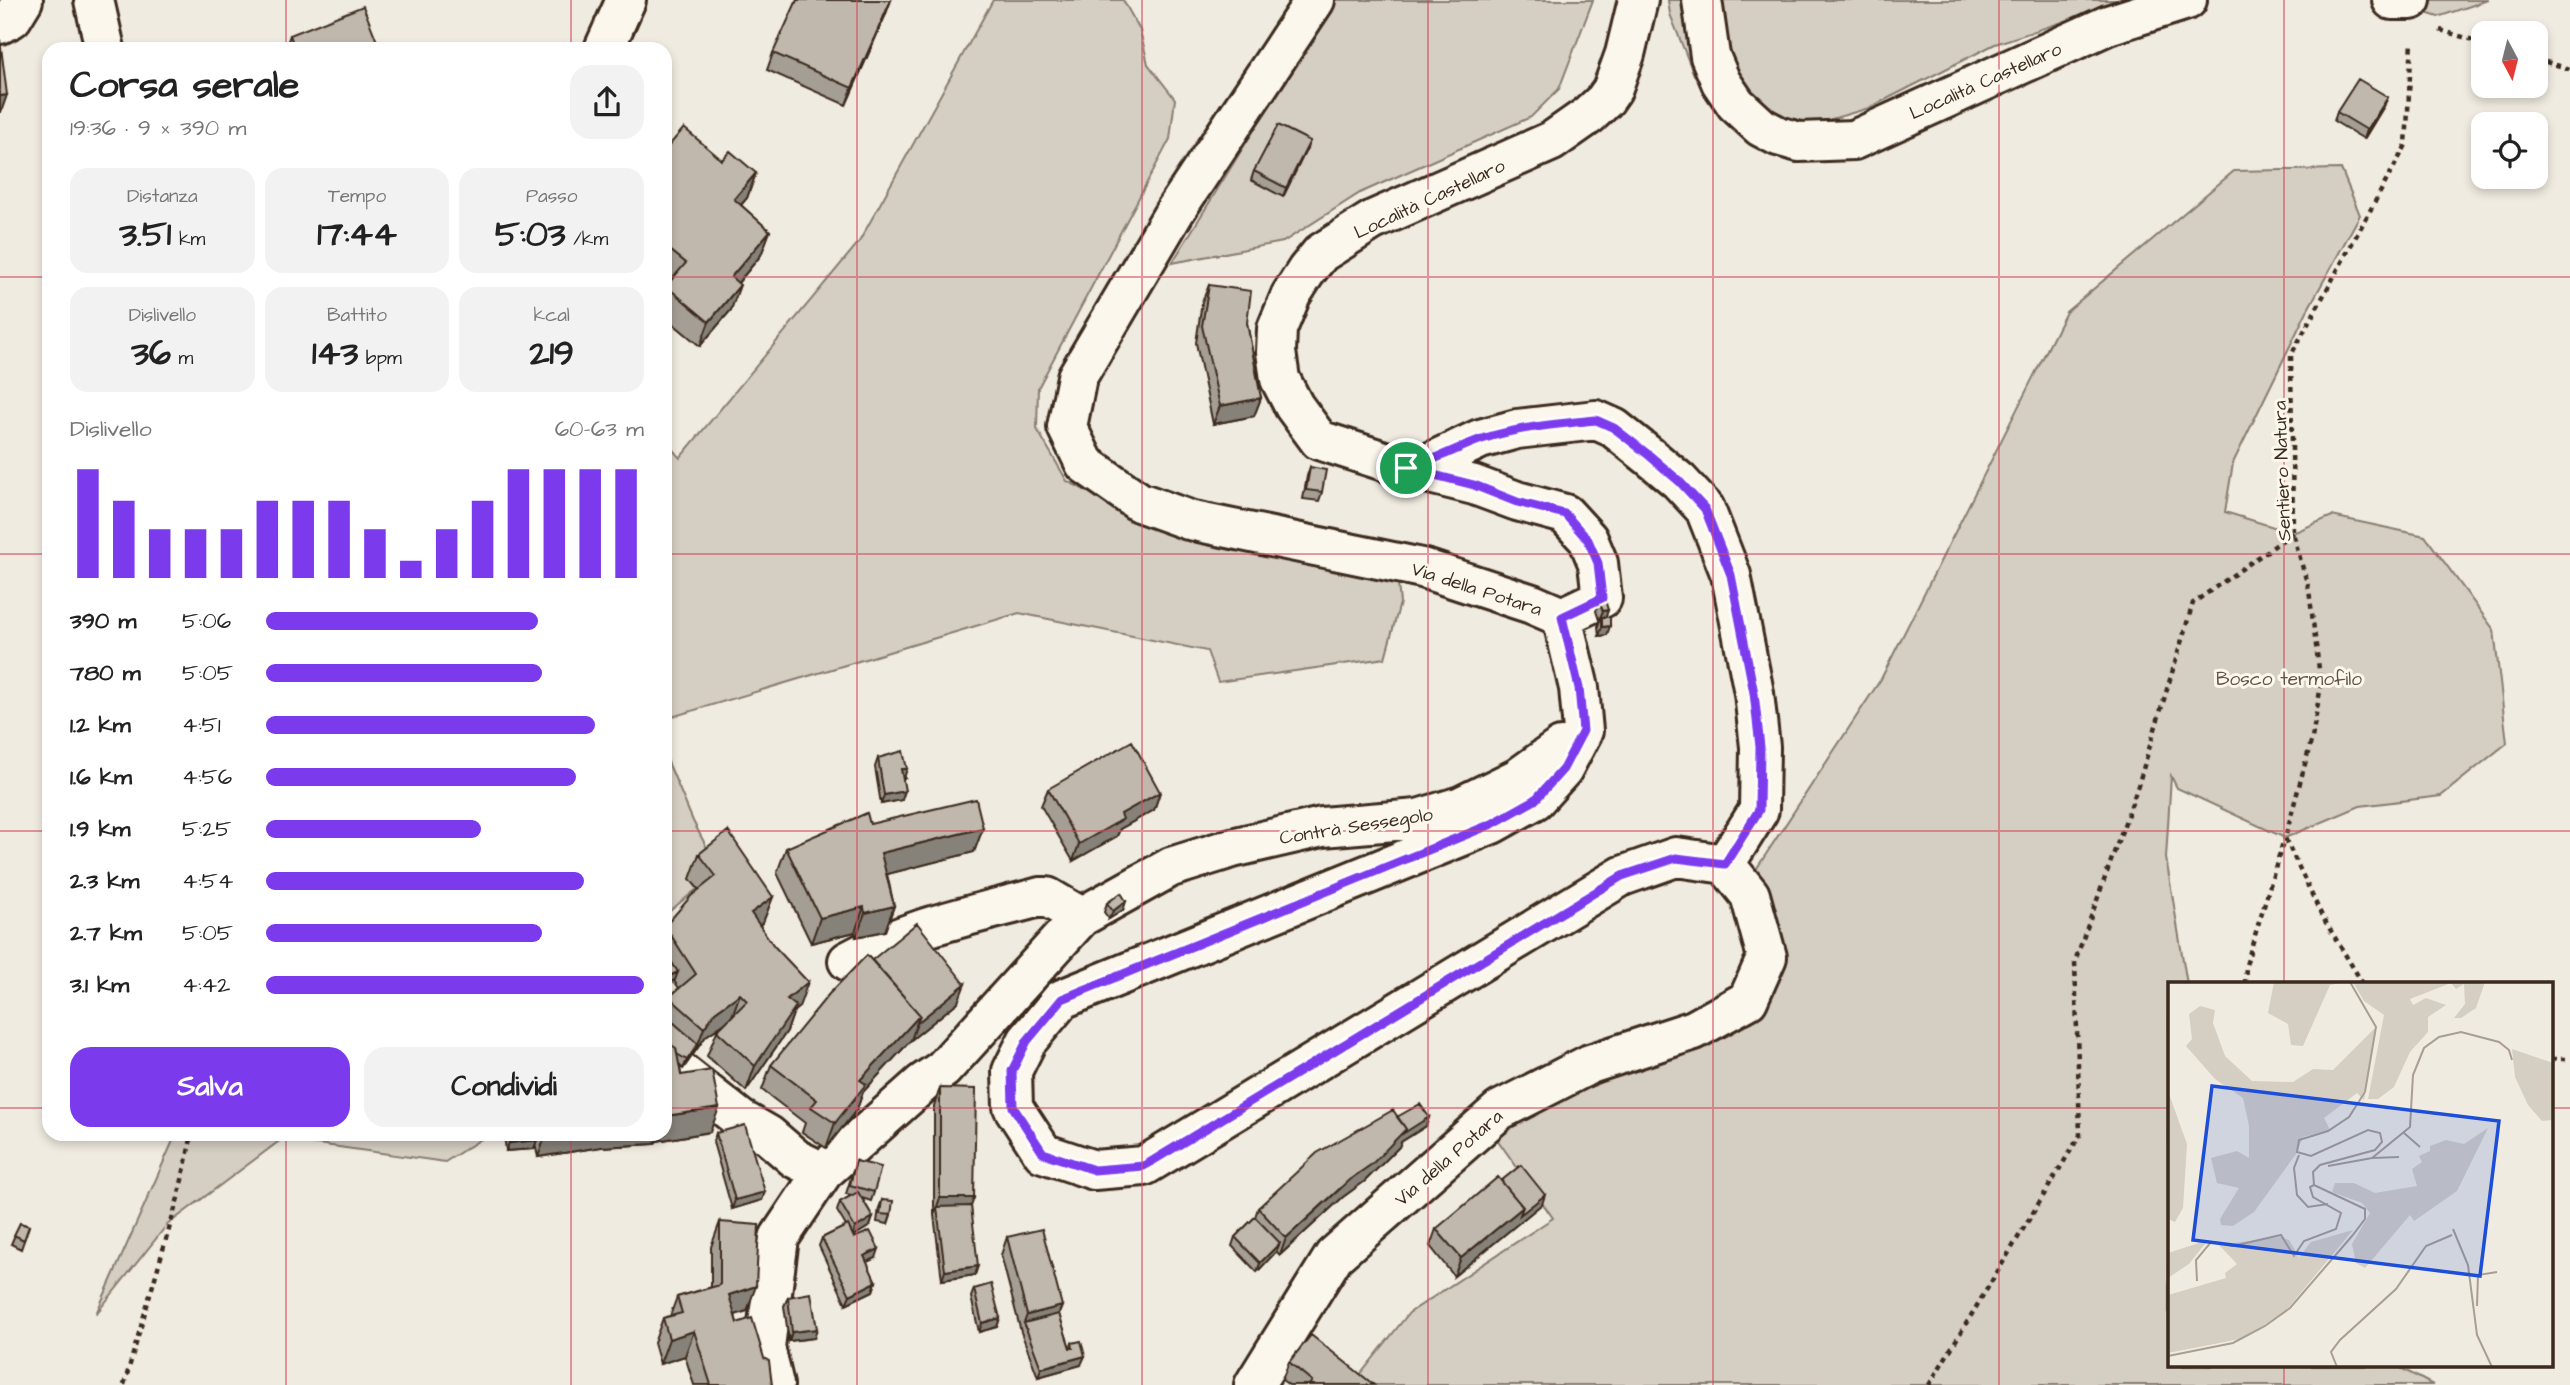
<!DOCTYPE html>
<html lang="it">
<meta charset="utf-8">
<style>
:root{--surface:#fff;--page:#f2f2f2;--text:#222;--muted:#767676;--accent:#7c3aed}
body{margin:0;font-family:"Architects Daughter",sans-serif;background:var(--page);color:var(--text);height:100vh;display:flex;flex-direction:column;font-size:26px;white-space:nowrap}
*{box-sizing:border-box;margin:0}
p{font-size:23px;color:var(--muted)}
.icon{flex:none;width:38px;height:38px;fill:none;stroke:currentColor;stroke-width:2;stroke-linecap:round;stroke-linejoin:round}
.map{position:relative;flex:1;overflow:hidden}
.side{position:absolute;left:42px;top:42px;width:630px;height:1099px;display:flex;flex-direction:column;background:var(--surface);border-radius:21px;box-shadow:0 4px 10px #0003}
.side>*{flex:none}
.needle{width:46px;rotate:173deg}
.tools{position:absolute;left:2471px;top:21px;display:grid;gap:14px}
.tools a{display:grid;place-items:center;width:77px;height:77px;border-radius:14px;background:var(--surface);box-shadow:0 4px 10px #0003;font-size:35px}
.pin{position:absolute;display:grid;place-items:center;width:60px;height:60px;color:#fff;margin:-30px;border:4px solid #fff;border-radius:50%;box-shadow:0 2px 7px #0007}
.round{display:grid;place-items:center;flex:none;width:74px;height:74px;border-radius:21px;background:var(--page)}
.headline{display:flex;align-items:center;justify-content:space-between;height:119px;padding:0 28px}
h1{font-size:38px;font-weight:800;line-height:52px}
.metrics{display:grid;grid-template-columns:repeat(3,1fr);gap:10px;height:119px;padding:7px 28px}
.metrics div{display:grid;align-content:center;border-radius:18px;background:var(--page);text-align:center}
.metrics b{font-size:35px;font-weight:800}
.metrics small{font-size:19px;font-weight:400}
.metrics p{font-size:19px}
.chart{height:196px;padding:14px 28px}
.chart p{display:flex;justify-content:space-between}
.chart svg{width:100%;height:126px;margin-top:7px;stroke:var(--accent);stroke-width:6}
.button{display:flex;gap:14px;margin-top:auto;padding:14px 28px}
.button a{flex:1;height:80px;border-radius:21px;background:var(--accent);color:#fff;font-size:28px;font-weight:800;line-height:80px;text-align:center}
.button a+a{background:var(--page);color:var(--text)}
ul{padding:0 28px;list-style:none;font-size:23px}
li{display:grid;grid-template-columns:112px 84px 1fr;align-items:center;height:52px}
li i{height:18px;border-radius:9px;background:var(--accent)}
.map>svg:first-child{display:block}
.green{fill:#d5cec3;stroke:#887c70;stroke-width:2}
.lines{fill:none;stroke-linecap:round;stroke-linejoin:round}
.minor-casing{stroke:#3b2a1e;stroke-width:44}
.path{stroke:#3b2a1e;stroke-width:4.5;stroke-dasharray:5 5;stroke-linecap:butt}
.minor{stroke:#fbf7ec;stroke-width:38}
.wall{fill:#a59e95;stroke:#3b2a1e;stroke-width:2}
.shaded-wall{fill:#868179;stroke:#3b2a1e;stroke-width:2}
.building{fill:#c0b8ad;stroke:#3b2a1e;stroke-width:2}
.route-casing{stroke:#fff;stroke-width:14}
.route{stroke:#7c3aed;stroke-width:9}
.grid{fill:none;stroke:#d1495b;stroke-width:2;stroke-opacity:0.55}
.labels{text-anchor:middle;stroke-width:6;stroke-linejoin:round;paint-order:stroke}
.street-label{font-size:19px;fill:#3b2a1e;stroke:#fbf7ec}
.park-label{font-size:19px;fill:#625347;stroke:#fbf7ec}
.inset-road{fill:none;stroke:#a89e92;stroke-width:2}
.view{fill:#1d4ed8;fill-opacity:0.15;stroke:#1d4ed8;stroke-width:3.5}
.inset-edge{fill:none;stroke:#3b2a1e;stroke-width:3.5}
</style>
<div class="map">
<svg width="2570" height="1385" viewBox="0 0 2570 1385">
<rect width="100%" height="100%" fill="#f0ebe0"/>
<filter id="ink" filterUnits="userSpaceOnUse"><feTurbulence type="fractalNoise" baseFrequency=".0143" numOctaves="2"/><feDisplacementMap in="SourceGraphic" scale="14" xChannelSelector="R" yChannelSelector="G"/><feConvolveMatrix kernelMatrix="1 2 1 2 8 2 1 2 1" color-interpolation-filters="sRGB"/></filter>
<g filter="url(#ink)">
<path class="green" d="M993 0H1123L1140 30 1148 64 1175 99 1170 139 1038 388 1037 429 1067 481 1121 509 1397 574 1400 603 1385 658 1218 682 1207 651 1019 613 665 719V441L680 458 859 242Z
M1318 0H1593L1559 89 1531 117 1360 193 1283 242 1172 263 1254 130 1252 128Z
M1668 0H2146L2127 1 1995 44 1869 108 1801 128 1727 106 1694 75 1670 14Z
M2421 0H2488L2438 17 2426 13 2413 4Z
M2341 169 2360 215 2307 311 2233 463 2225 512 2293 533 2332 516 2425 536 2494 630 2507 743 2441 796 2360 806 2285 838 2177 788 2171 776 2166 858 2187 984H2169V1366H2397L2433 1385H1352L1409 1313 1553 1218 1484 1121 1754 994 1753 874 1881 679 2066 312 2234 171Z
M665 755 693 821 719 871 665 915Z
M176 1134H489L445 1162 282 1139 167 1225 96 1314Z"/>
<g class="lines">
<g class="minor-casing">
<path id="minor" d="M94 0 105 49
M1315 0 1175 211 1077 377 1067 427 1085 464 1139 502 1189 520 1422 568 1532 604 1562 617
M1702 0 1710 56 1721 82 1736 104 1761 127 1778 136 1799 142 1854 140 2108 25 2187 0
M2392 0H2411
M0 24 12 18 23 0
M604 49 626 0
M1406 468 1429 463 1480 439 1517 429 1596 420 1614 428 1649 456 1679 481 1705 509 1731 575 1754 693 1760 747 1759 810 1725 864
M1562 617 1602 598 1598 563 1588 539 1565 514 1517 501 1474 485 1406 468 1319 440 1294 406 1280 379 1276 352 1277 329 1291 295 1307 270 1321 253 1373 220 1552 141 1589 115 1605 100 1612 90 1625 54 1638 0
M848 961C910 927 973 915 1040 897H1047L1081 917
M674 1067 740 1119 768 1135 796 1159 823 1172
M774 1385 765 1347 779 1238 823 1172 923 1083 943 1069 1081 917 1171 867 1232 848 1322 827 1418 819 1461 806 1518 778 1561 747
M1254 1385 1334 1256 1500 1110 1590 1064 1694 1030 1748 1000 1767 957 1750 895 1725 864 1676 857 1622 876 1144 1166 1094 1170 1043 1153 1013 1107 1012 1071 1027 1041 1062 999 1492 824 1535 800 1563 769 1583 731 1579 688 1562 617"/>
</g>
<path class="path" d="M2440 30 2483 43
M2536 59 2570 69
M2245 984 2246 965 2284 839
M2363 984 2322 916 2285 838 2312 738 2321 685 2309 590 2293 533 2291 355 2406 145 2412 41
M2551 1059H2570
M124 1385 178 1198 192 1134
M1929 1385 2080 1135 2075 961 2137 789 2193 603 2293 533"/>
<use href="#minor" class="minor"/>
</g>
<path class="wall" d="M891 0 885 16 846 105 767 70 773 53Z
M290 35 380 49H285Z
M2384 106 2364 139 2334 121 2337 112Z
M665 150 722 160 756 173 747 198 741 205 770 231 761 255 738 283 731 310 700 346 665 317V290L670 282 665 278Z
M1306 150 1283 197 1251 180 1254 171Z
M1209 285 1247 323 1261 398 1254 416 1213 424 1196 343 1202 302Z
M1310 467 1322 492 1319 501 1303 499 1307 476Z
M1599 602 1608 610 1605 617 1607 635 1599 636 1598 626 1600 620H1599L1596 611Z
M878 758 904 778H903L902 800 881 804 875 767Z
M1048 789 1160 792 1154 810 1120 829 1117 836 1073 861 1041 806Z
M870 824 983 828 974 852 887 874 894 906 885 931 856 937 855 932 811 943 777 873 786 848Z
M699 854 773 897 763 922 760 925 799 1007 794 1011 787 1031 746 1091 707 1056 717 1031 724 1024 706 1036 683 1069 680 1066 681 1075 710 1132 657 1141 654 1144 601 1147 538 1157 535 1144 534 1149 506 1151 504 1134H665V1008L669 997 679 988 674 981 665 985V926L699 890 690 879Z
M1126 901 1123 910 1109 919 1104 912 1107 903Z
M872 960 958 1002 911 1040 863 1092 857 1109 826 1148 802 1132 805 1123 762 1090 771 1065Z
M940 1088 971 1206 975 1275 942 1280 934 1215V1106Z
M1397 1117H1429L1426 1126 1401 1142 1399 1147 1365 1181 1343 1197 1280 1255 1276 1251 1257 1272 1232 1246 1235 1237 1255 1217 1258 1208Z
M716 1133 762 1200 732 1209 713 1142Z
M856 1161 874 1192 871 1201 862 1198 873 1217 870 1226 853 1236 876 1258 866 1262 876 1282 873 1291 846 1304 819 1246 822 1238 846 1226 837 1211 840 1202 852 1195 846 1194Z
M1501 1181 1542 1204 1454 1276 1430 1246 1436 1229Z
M882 1200 891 1215 888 1224 877 1222 879 1208Z
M720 1222 747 1311 735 1315 737 1323 772 1385H694L685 1356 660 1364 654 1343 663 1318 670 1316 677 1297 711 1287V1247Z
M20 1223 29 1226 21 1249 11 1244Z
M1007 1237 1062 1306 1059 1314 1070 1348 1072 1343 1081 1365 1038 1377 1021 1332 1001 1255Z
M974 1289 1000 1318 997 1327 979 1332 971 1297Z
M788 1297 814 1338 789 1341 784 1306Z
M1289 1362 1374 1385H1289L1282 1380Z"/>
<path class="shaded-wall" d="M891 0 885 16 846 105 852 88Z
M7 95 1 112H0V96Z
M2388 97 2384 106 2364 139 2367 130Z
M1310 141 1306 150 1283 197 1286 188Z
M756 173 747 198 724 224 734 199Z
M770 231 761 255 722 302 731 277Z
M740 285 731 310 700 346 709 322Z
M1261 398 1254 416 1213 424 1220 406Z
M1608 610 1605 619 1602 617 1599 620 1603 611Z
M1610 626 1607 635 1599 636 1602 627Z
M901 769H907L904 778H898Z
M905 791 902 800 881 804 884 795Z
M1160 792 1154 810 1120 829 1117 836 1073 861 1079 844 1121 814Z
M983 828 974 852 872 878 881 853Z
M773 897 763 922 742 938 751 913Z
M1126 901 1123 910 1109 919 1113 911Z
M894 906 885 931 856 937 865 913Z
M864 907 855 932 811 943 820 918Z
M678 972 675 980 665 985V978Z
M808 982 799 1007 794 1011 787 1031 746 1091 755 1066 787 999Z
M965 984 958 1002 911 1040 917 1023Z
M740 994 731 1019 706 1036 683 1069 687 1060 698 1044 704 1028 715 1012Z
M920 1015 911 1040 863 1092 857 1109 826 1148 835 1123 860 1080Z
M719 1108 710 1132 657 1141 654 1144 601 1147 538 1157 546 1134H665V1118L666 1116Z
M1429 1117 1426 1126 1401 1142 1399 1147 1365 1181 1343 1197 1280 1255 1286 1238 1406 1129Z
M537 1140 534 1149 506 1151 509 1143Z
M765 1192 762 1200 732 1209 735 1200Z
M1545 1195 1542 1204 1454 1276 1461 1258 1523 1207Z
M940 1198H974L968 1215 937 1207 934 1215Z
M873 1217 870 1226 852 1237 855 1228Z
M1280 1243 1276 1252 1257 1272 1260 1263Z
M879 1249 876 1258 860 1265 864 1256Z
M978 1266 975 1275 942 1280 945 1271Z
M876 1282 873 1291 846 1304 850 1295Z
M756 1286 747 1311 720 1320 729 1295Z
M1062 1306 1055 1323H1024L1027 1315Z
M1000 1318 997 1327 979 1332 982 1323Z
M817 1329 814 1338 789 1341 792 1332Z
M694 1331 685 1356 660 1364 669 1339Z
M1085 1356 1081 1365 1038 1377 1041 1368Z"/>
<path class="building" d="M797 0H891L852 88 773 53Z
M363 6 380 49H295L290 35Z
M0 39 7 95 0 96Z
M2358 79 2388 97 2367 130 2337 112Z
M1278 125 1310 141 1286 188 1254 171Z
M684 128 722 160 730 151 756 173 734 199 770 231 731 277 740 285 709 322 666 286 686 263 665 246V150Z
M1209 285 1251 291 1247 323 1261 398 1220 406 1202 326Z
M1310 467 1326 470 1322 492 1306 490Z
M1605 600 1608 610 1603 611 1599 602Z
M1602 617H1610V626L1602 627Z
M1132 741 1160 792 1121 814 1123 819 1079 844 1048 789Z
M903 751 907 769H901L905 791 884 795 878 758Z
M976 799 983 828 881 853 894 906 865 913 864 907 820 918 786 848 867 813 870 824Z
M728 831 773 897 751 913 774 946 808 982 787 999 796 1006 755 1066 717 1031 747 1001 740 994 715 1012 704 1028 669 997 696 974 665 926 691 896 716 876 699 854Z
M1121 893 1126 901 1113 911 1107 903Z
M917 923 965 984 917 1023 920 1015 872 960Z
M665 952 678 972 665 978Z
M867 955 920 1015 860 1080 866 1084 835 1123 811 1107 817 1100 771 1065 829 994Z
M665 1015 698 1044 687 1060 677 1054 676 1048 665 1041Z
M665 1041 676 1048 681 1075 712 1070 719 1108 666 1116 665 1118Z
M940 1088 976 1089 974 1198H940Z
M1420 1104 1429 1117 1404 1133 1406 1129 1397 1117Z
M1393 1110 1406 1129 1372 1164 1349 1180 1286 1238 1258 1208 1317 1153Z
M745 1125 765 1192 735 1200 716 1133Z
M508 1134H536L537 1140 509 1143Z
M856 1161 881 1167 874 1192 850 1185Z
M1521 1165 1545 1195 1520 1215 1523 1207 1501 1181Z
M1498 1177 1523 1207 1461 1258 1436 1229Z
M858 1192 873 1217 855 1228 840 1202Z
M882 1200 893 1201 891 1215 880 1214Z
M971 1206 978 1266 945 1271 937 1207Z
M1255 1217 1280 1243 1260 1263 1235 1237Z
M720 1222 759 1225 756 1286 729 1295 737 1323 752 1318 764 1358 769 1361 772 1385H711L694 1331 669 1339 663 1318 682 1313 677 1297 720 1285Z
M20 1223 29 1226 24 1240 14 1235Z
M848 1225 854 1238 870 1231 879 1249 864 1256 876 1282 850 1295 822 1238Z
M1042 1229 1062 1306 1027 1315 1007 1237Z
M991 1284 1000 1318 982 1323 974 1289Z
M811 1293 817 1329 792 1332 788 1297Z
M1059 1314 1070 1348H1073L1072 1343 1081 1341 1085 1356 1041 1368 1024 1323Z
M1311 1335 1374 1385H1309L1312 1381 1289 1362Z"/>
</g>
<g class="lines" filter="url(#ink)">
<g class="route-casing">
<path id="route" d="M1596 420 1614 428 1650 456 1679 481 1705 509 1731 575 1754 693 1760 747 1759 810 1725 864 1676 858 1622 876 1144 1166 1094 1170 1043 1153 1013 1107 1012 1071 1027 1041 1062 999 1492 824 1535 800 1563 769 1583 731 1579 688 1562 617 1602 598 1598 563 1588 540 1565 514 1517 502 1474 485 1406 468C1433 462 1456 448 1482 439 1519 427 1558 424 1596 420Z"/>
</g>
<use href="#route" class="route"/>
</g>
<path class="grid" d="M286 0V49M571 0V49M857 0V1385M1142 0V1385M1428 0V1385M1713 0V1385M1999 0V1385M2284 0V984M0 277H49M665 277H2570M0 554H49M665 554H2570M0 831H49M665 831H2570M0 1108H49M665 1108H2169M2551 1108H2570M286 1134V1385M571 1134V1385M2284 1366V1385"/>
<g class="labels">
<g class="street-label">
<text transform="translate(1985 80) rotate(-24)" y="7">Località Castellaro</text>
<text transform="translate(1429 198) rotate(-25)" y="7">Località Castellaro</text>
<text transform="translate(2281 471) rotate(-92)" y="7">Sentiero Natura</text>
<text transform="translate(1477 588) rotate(18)" y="7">Via della Potara</text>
<text transform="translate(1356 825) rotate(-9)" y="7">Contrà Sessegolo</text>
<text transform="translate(1448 1157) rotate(-41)" y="7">Via della Potara</text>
</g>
<g class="park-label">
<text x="2289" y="685">Bosco termofilo</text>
</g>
</g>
<g transform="translate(2168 982)">
<rect width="385" height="385" fill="#f0ebe0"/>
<path d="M106 0H178L162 3 135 64 123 63 120 42 100 31ZM185 0H317L308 26 293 36H286L297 22 296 2 288 7 283 1 242 17 245 23 258 16 278 23 260 35V50L242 70 226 105 210 117H200L216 33 196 19ZM32 24 47 28 45 41 57 74 84 99 125 100 145 87 165 88 208 45 196 118 189 111 156 136 162 148 135 155 128 172 86 230 65 244 53 243 52 237 71 206 49 201 43 176 69 169 81 176V144L75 116 47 97 18 64 24 57 21 32ZM344 67 385 81V138L374 139 360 123 347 95ZM0 109 19 162 15 226 7 240 0 237ZM320 146 289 209 246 239 242 233 197 286 188 281 184 262 202 231 194 221 164 210 167 201H186L207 211 249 204 244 187 254 180 251 174 262 169V164L278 158 296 162ZM185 248 115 332 72 357 0 371V313L58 296 57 291 69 282 51 263 113 255 121 258 131 275 143 260ZM40 258 21 282 0 296V271Z" fill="#d5cec3"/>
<path class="inset-road" d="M236 151 252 165M131 173 126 186 129 213 140 225 160 222M204 176 231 175M160 184 204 176 242 145 245 93 256 66 271 55 293 50 331 60 341 68 344 78M146 203 145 190 152 183 207 168 214 160 212 151 200 148 143 174 129 170 131 158 160 149 181 135 197 110 208 45 182 0M285 247 300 283 309 353 324 385M29 299 28 278 43 260 65 264 113 253 126 274 136 259 168 247 173 231 145 215 142 205 146 203M309 324 310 293 329 290M0 374 65 361 97 344 122 326 184 254 197 237V227L146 203M169 385 163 370 172 358 228 307 258 264 284 253"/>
<path class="view" d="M44 104 331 139 312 294 25 258Z"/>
<rect width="385" height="385" class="inset-edge"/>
</g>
</svg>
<div class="tools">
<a><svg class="needle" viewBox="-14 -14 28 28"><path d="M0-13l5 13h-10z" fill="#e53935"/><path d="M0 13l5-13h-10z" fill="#767676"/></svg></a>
<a><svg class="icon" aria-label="locate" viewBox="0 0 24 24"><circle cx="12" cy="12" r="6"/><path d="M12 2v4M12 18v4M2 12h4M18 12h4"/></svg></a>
</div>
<div class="pin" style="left:1406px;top:468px;background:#1e9e55"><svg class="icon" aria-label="arrive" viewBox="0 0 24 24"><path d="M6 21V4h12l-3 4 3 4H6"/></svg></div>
<section class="side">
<div class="headline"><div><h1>Corsa serale</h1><p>19:36 · 9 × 390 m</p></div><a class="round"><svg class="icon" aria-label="share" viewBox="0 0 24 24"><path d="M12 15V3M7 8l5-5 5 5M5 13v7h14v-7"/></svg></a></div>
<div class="metrics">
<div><p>Distanza</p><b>3.51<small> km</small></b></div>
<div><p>Tempo</p><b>17:44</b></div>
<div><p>Passo</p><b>5:03<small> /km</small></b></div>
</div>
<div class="metrics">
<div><p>Dislivello</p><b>36<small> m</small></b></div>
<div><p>Battito</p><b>143<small> bpm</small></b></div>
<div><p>kcal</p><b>219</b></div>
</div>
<div class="chart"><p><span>Dislivello</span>60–63 m</p>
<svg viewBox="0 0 160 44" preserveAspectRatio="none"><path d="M5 44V6M15 44V17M25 44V27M35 44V27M45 44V27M55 44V17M65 44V17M75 44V17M85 44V27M95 44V38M105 44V27M115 44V17M125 44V6M135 44V6M145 44V6M155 44V6"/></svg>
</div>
<ul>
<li><b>390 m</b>5:06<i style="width:72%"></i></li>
<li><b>780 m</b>5:05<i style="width:73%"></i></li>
<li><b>1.2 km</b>4:51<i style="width:87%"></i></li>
<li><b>1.6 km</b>4:56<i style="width:82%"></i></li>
<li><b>1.9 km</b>5:25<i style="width:57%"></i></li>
<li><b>2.3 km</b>4:54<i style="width:84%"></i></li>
<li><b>2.7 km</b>5:05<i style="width:73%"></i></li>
<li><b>3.1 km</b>4:42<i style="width:100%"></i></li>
</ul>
<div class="button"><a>Salva</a><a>Condividi</a></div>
</section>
</div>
